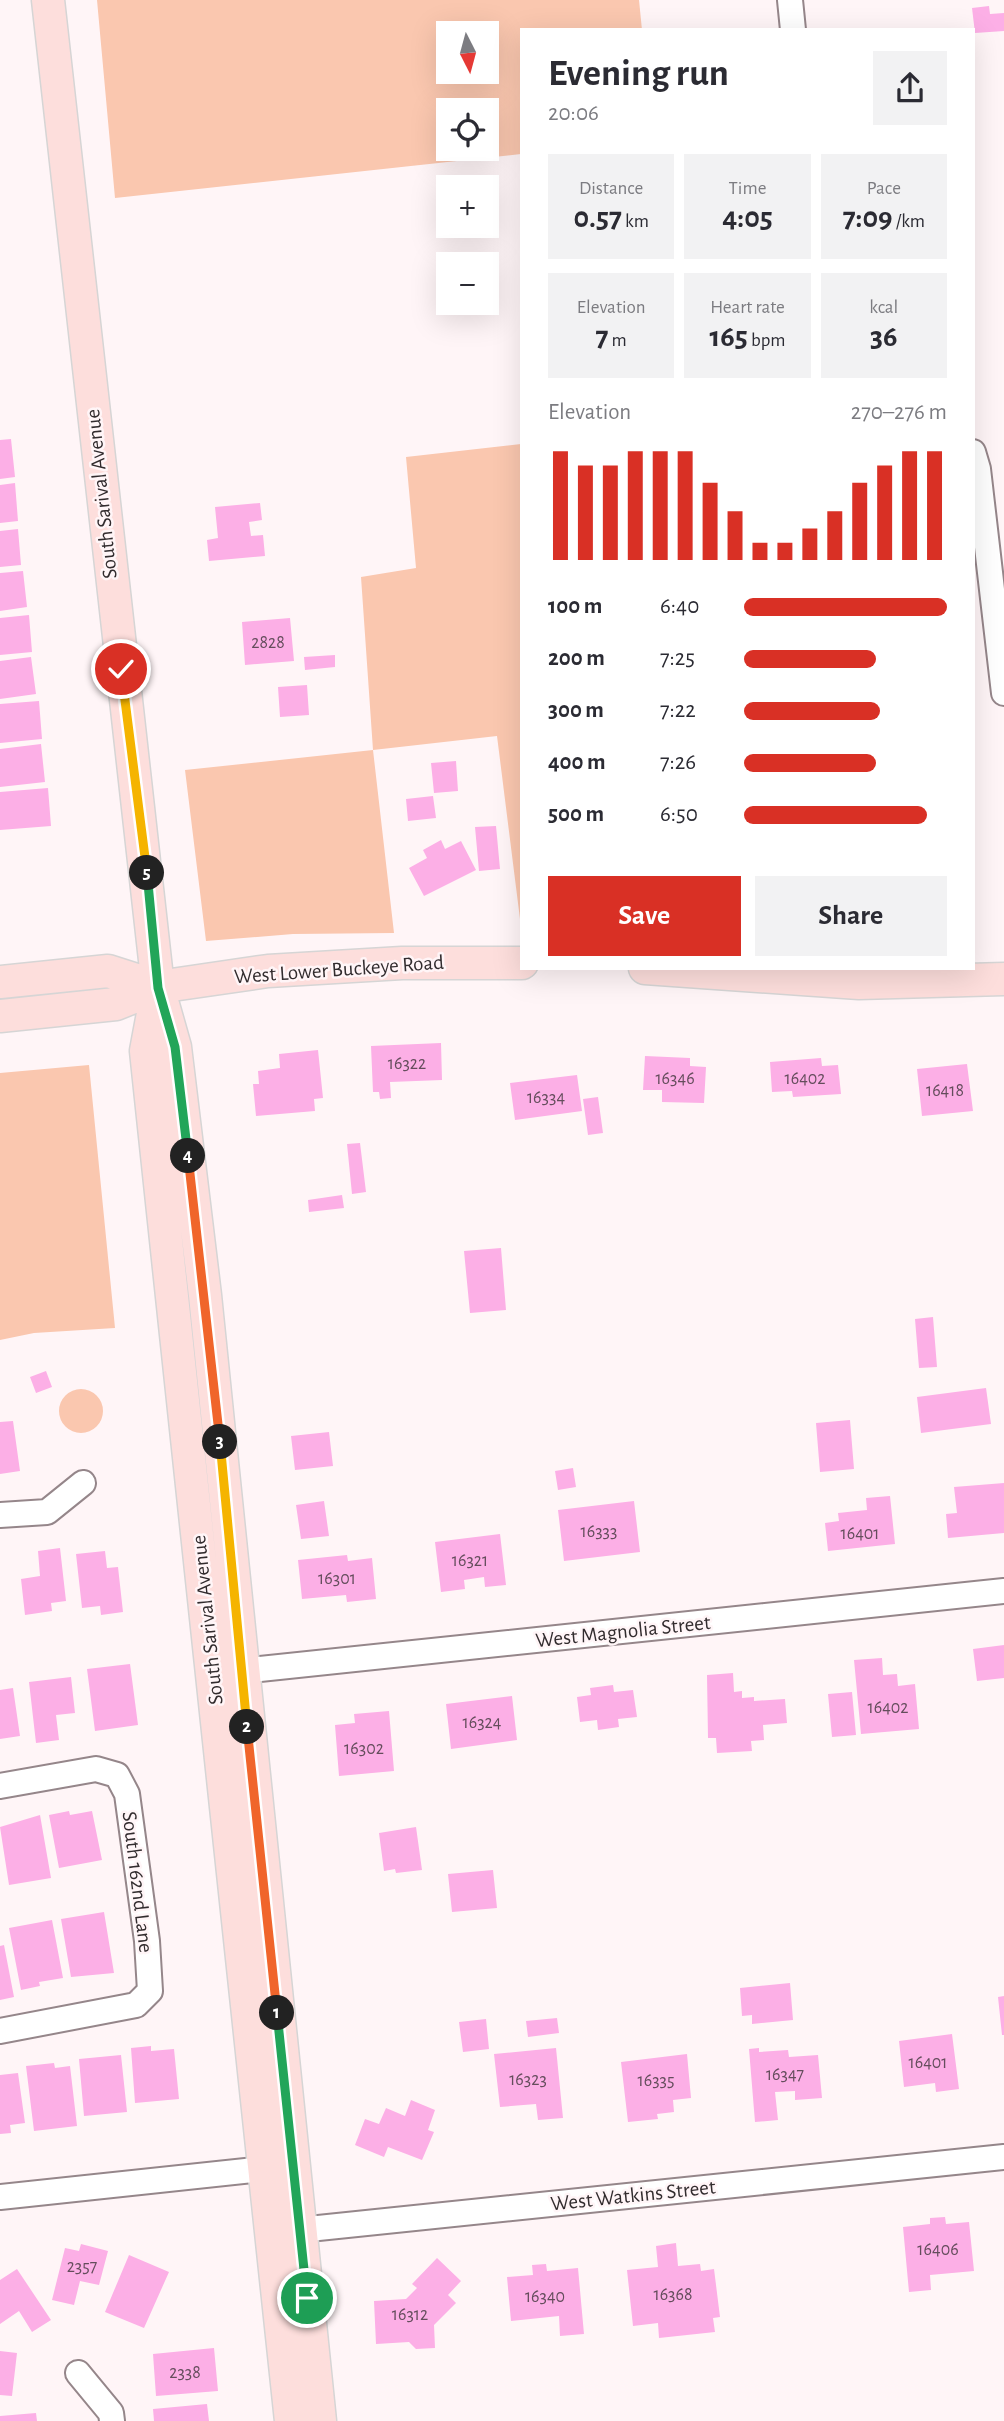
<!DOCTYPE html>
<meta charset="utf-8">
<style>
:root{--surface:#fff;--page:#f2f2f3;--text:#2b2b33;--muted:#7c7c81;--accent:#d93025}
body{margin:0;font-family:"Alegreya Sans",sans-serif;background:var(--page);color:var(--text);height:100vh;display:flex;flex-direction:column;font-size:26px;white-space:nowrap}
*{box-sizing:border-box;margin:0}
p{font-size:23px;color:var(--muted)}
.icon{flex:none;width:38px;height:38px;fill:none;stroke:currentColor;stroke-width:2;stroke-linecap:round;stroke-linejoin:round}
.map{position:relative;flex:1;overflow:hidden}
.drawer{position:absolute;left:520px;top:28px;width:455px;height:942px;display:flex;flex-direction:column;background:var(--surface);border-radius:0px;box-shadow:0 7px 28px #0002}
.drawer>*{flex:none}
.needle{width:46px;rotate:174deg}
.controls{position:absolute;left:436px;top:21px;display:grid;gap:14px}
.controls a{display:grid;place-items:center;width:63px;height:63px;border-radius:0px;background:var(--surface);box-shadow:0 7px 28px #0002;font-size:35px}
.pin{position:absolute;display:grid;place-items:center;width:60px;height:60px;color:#fff;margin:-30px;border:4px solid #fff;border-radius:50%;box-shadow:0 2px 7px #0007}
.km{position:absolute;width:35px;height:35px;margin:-18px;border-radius:50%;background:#222;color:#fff;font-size:19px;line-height:35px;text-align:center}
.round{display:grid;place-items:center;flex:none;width:74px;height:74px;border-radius:0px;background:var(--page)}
.headline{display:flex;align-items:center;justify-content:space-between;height:119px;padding:0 28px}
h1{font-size:38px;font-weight:600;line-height:52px}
.figures{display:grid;grid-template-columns:repeat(3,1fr);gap:10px;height:119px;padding:7px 28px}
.figures div{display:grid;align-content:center;border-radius:0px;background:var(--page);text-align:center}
.figures b{font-size:30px;font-weight:600}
.figures small{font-size:19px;font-weight:400}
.figures p{font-size:19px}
.chart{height:196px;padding:14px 28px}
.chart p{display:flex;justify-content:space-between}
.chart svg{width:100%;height:126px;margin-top:7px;stroke:var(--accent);stroke-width:6}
.primary-button{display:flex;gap:14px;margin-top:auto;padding:14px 28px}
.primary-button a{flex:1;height:80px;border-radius:0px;background:var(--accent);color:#fff;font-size:28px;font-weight:600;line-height:80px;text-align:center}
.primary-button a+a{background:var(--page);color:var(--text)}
ul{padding:0 28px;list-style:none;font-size:23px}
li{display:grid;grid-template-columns:112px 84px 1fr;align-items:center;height:52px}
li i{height:18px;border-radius:9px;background:var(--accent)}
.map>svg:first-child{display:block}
.green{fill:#fac7af;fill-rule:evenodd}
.building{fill:#fcafe6}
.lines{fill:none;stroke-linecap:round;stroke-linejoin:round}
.minor-casing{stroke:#95868a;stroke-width:28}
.major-casing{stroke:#d6d5d5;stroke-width:35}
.minor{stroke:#fff;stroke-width:24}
.major{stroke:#fddedc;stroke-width:32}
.split-1-casing{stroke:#fff;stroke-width:14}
.split-2-casing{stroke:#fff;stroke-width:14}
.split-3-casing{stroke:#fff;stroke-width:14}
.split-4-casing{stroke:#fff;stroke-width:14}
.split-5-casing{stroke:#fff;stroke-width:14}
.split-6-casing{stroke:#fff;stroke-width:14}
.split-1{stroke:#22a559;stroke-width:9}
.split-2{stroke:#f0652b;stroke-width:9}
.split-3{stroke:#f5b400;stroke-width:9}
.split-4{stroke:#f0652b;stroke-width:9}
.split-5{stroke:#22a559;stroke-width:9}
.split-6{stroke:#f5b400;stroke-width:9}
.labels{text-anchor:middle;stroke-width:5;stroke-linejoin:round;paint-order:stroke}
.number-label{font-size:18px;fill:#644d5c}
.street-label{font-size:21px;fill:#322c2e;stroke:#fff5f7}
</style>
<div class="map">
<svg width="1004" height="2421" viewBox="0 0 1004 2421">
<rect width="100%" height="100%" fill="#fff5f7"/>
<path class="green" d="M97 0H639L642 30H522L521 154 115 198ZM448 33H486V72H448ZM448 110H486V149H448Z
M521 444V927L497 736 373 750 394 933 293 934 206 941 185 770 373 750 361 577 416 568 406 457Z
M89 1065 115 1328 34 1333 0 1340V1073Z
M59 1411a22 22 0 1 1 44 0a22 22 0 1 1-44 0Z"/>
<path class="building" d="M989 6 990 14 1004 13V31L975 33 972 8Z
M11 439 15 477 0 479V440Z
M15 483 18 521 0 523V485Z
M260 503 262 520 249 522 251 536 263 535 265 556 209 561 207 540 218 538 215 507Z
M18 529 21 565 0 567V531Z
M23 571 27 607 0 611V573Z
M29 615 32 652 0 655V618Z
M290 618 294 661 245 665 242 622Z
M335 655V667L305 670 304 657Z
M31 657 36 694 0 699V661Z
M307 685 309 715 280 717 278 687Z
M39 701 42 739 0 743V704Z
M41 744 45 782 0 787V749Z
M456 761 458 791 434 793 431 763Z
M48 788 51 826 0 830V792Z
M433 796 436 818 408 821 406 799Z
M496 826 500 869 479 871 475 827Z
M441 840 445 849 461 841 476 870 424 896 409 868 427 858 423 850Z
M441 1043 442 1080 390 1082 391 1098 380 1099 379 1092H373L371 1046Z
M318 1050 323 1098 314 1099 315 1111 256 1116 253 1084H259L258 1071 280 1068 279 1054Z
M645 1056 690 1058V1066L706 1067 704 1103 662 1102V1090H643Z
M821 1058 822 1066 838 1065 841 1094 793 1097 792 1091 772 1092 770 1062Z
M967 1064 973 1111 922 1116 917 1069Z
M577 1075 582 1111 515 1120 510 1083Z
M598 1097 603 1133 588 1135 583 1099Z
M360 1143 366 1192 352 1194 347 1144Z
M342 1195 344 1208 309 1212 308 1200Z
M501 1248 506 1310 470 1313 464 1251Z
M933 1317 937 1367 919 1368 915 1319Z
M46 1371 52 1387 36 1393 30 1377Z
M986 1388 991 1424 921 1433 917 1397Z
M850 1420 854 1469 820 1472 816 1423Z
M13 1421 20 1471 0 1474V1422Z
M329 1432 333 1466 295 1470 291 1436Z
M573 1468 576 1487 558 1490 555 1471Z
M1004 1483V1533L948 1538 946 1514 957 1513 954 1487Z
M890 1496 895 1544 828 1551 825 1523 839 1521 838 1513 867 1510 866 1498Z
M324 1501 329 1536 301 1539 296 1505Z
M634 1501 640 1552 564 1561 558 1510Z
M500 1534 506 1585 485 1587 484 1577 464 1580 465 1589 441 1592 435 1542Z
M60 1548 66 1601 51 1603 52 1611 25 1615 21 1579 40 1576 38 1551Z
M105 1551 107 1568 118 1567 123 1612 101 1615 100 1606 82 1608 76 1554Z
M347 1555 348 1561 372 1558 376 1599 347 1602 346 1595 302 1599 298 1560Z
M1004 1645V1678L977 1681 973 1649Z
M882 1658 883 1675 897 1674 898 1686 915 1684 919 1729 861 1734 854 1660Z
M130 1664 138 1725 95 1731 87 1669Z
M733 1673 734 1692 742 1691V1698L754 1697V1701L785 1699 787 1723 763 1725 764 1740 751 1741 752 1751 717 1753 716 1738H708L707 1675Z
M71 1677 75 1713 56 1715 59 1740 36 1743 29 1682Z
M613 1685 614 1692 633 1690 637 1717 618 1719 619 1727 598 1730 597 1720 580 1722 577 1697 591 1695 590 1688Z
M13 1688 20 1736 0 1739V1690Z
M852 1692 856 1735 832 1737 828 1694Z
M512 1696 517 1740 451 1749 446 1704Z
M389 1711 394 1771 339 1776 335 1725 355 1723 354 1714Z
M69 1811 70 1815 92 1811 102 1860 59 1868 49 1815Z
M40 1815 51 1878 9 1885 0 1827Z
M416 1827 422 1870 396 1873 395 1869 384 1871 379 1833Z
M493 1870 497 1908 452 1912 448 1874Z
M104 1912 114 1973 71 1977 61 1919Z
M52 1920 63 1978 39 1982 40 1986 21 1990 9 1928Z
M4 1945 14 1997 0 2000V1946Z
M790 1983 793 2020 752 2024V2015L742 2016 740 1988Z
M1004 1996V2035H1002L998 1997Z
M557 2018 559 2033 528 2037 526 2021Z
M486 2019 489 2049 463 2052 459 2022Z
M952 2034 959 2089 936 2092 935 2083 904 2087 899 2041Z
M151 2046V2051L174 2049 179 2099 135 2103 131 2048Z
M556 2048 563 2118 538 2120 536 2104 500 2107 494 2054Z
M759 2048V2052L788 2050 789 2057 818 2055 822 2098 795 2100V2091L775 2092 778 2120 755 2122 749 2049Z
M687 2054 691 2098 673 2100 674 2112 657 2114 658 2119 628 2122 621 2062Z
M121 2055 127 2112 84 2116 79 2059Z
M54 2063 55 2068 70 2066 77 2126 34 2131 26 2066Z
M18 2073 25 2123 10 2125 11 2133 0 2134V2075Z
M411 2100 435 2110 428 2130 434 2132 422 2160 388 2147 384 2157 355 2145 365 2119 379 2124 386 2108 405 2116Z
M945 2217 946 2224 969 2222 974 2271 930 2275 931 2290 909 2292 903 2227 930 2224V2218Z
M676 2243 678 2266 700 2264 701 2271 714 2269 720 2317 713 2318 715 2332 659 2338 658 2323 633 2326 627 2270 658 2267 656 2246Z
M81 2244 108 2251 99 2285 80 2281 74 2305 52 2300 65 2248 79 2251Z
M129 2255 169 2272 144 2328 105 2312Z
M437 2258 461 2281 448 2295 456 2303 434 2325 435 2348 416 2349 409 2342 376 2344 374 2301 406 2299 417 2288 412 2284Z
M546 2264 547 2271 578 2268 584 2334 560 2336 559 2316 511 2321 507 2277 533 2275 532 2265Z
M17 2269 51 2320 32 2332 19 2311 0 2324V2280Z
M214 2348 218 2391 156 2396 153 2354Z
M0 2351 17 2353 12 2396 0 2395Z
M207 2404 209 2421H154L153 2409Z
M36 2413 37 2421H0V2416Z"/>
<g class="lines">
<g class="minor-casing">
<path id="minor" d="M790 0 793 30
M973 452 978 469 1004 693
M0 1515 47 1512 83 1483
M241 1671 1004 1591
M0 1786 96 1769 117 1775 127 1794 147 1941 150 1991 136 2005 0 2031
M0 2197 263 2169 280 2163
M287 2239 299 2230 1004 2157
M78 2373 111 2413 112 2421"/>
</g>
<g class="major-casing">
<path id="major" d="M48 0 158 987 175 1047 205 1295 320 2421
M645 968 859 983 1004 979
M0 982 108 971 158 987
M157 992 146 1051 291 2421
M0 1016 116 1004 158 987 268 971 402 963H522"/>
</g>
<use href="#minor" class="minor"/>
<use href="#major" class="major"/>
</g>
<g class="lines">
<g class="split-1-casing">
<path id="split-1" d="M277 2013 307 2298"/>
</g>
<g class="split-2-casing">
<path id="split-2" d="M247 1727 277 2013"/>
</g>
<g class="split-3-casing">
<path id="split-3" d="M220 1442 247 1727"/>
</g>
<g class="split-4-casing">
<path id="split-4" d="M188 1156 220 1442"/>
</g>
<g class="split-5-casing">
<path id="split-5" d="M147 873 158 988 175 1047 188 1156"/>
</g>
<g class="split-6-casing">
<path id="split-6" d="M121 669 147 873"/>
</g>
<use href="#split-1" class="split-1"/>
<use href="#split-2" class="split-2"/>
<use href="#split-3" class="split-3"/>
<use href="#split-4" class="split-4"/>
<use href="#split-5" class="split-5"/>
<use href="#split-6" class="split-6"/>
</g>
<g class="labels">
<g class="number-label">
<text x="268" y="648">2828</text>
<text x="407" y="1069">16322</text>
<text x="675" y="1084">16346</text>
<text x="805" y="1084">16402</text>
<text x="945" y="1096">16418</text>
<text x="546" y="1103">16334</text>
<text x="599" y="1537">16333</text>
<text x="860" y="1539">16401</text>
<text x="470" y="1566">16321</text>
<text x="337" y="1584">16301</text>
<text x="888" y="1713">16402</text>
<text x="482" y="1728">16324</text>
<text x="364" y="1754">16302</text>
<text x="928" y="2068">16401</text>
<text x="785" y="2080">16347</text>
<text x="528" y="2085">16323</text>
<text x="656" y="2086">16335</text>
<text x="938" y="2255">16406</text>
<text x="82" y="2272">2357</text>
<text x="673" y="2300">16368</text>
<text x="545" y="2302">16340</text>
<text x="410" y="2320">16312</text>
<text x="185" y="2378">2338</text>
</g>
<g class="street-label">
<text transform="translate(101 494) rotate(-96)" y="7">South Sarival Avenue</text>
<text transform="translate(339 969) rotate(-4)" y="7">West Lower Buckeye Road</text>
<text transform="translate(207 1620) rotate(-96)" y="7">South Sarival Avenue</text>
<text transform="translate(623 1631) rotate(-6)" y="7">West Magnolia Street</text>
<text transform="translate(138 1882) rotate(83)" y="7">South 162nd Lane</text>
<text transform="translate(633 2195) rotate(-6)" y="7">West Watkins Street</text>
</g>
</g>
</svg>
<div class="controls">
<a><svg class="needle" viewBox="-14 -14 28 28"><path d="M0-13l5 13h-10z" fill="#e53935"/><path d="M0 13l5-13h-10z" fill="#7c7c81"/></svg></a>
<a><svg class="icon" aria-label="locate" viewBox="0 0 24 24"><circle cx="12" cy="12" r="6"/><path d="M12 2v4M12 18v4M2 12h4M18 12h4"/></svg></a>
<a>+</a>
<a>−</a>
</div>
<div class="pin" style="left:307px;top:2298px;background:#1e9e55"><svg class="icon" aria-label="arrive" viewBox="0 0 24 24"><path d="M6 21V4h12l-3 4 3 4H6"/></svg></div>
<div class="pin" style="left:121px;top:669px;background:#d93025"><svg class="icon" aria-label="check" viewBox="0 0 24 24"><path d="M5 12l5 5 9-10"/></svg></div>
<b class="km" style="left:277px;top:2013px">1</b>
<b class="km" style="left:247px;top:1727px">2</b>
<b class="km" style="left:220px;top:1442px">3</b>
<b class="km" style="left:188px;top:1156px">4</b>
<b class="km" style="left:147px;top:873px">5</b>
<section class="drawer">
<div class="headline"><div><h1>Evening run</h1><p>20:06</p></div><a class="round"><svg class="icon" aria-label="share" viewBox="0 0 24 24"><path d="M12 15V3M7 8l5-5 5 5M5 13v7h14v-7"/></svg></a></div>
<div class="figures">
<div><p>Distance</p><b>0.57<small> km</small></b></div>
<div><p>Time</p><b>4:05</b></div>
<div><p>Pace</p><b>7:09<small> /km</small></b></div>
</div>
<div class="figures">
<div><p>Elevation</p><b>7<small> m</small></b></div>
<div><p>Heart rate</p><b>165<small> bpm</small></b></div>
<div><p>kcal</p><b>36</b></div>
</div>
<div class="chart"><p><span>Elevation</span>270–276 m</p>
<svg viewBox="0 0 160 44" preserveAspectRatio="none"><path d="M5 44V6M15 44V11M25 44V11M35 44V6M45 44V6M55 44V6M65 44V17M75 44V27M85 44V38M95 44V38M105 44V33M115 44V27M125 44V17M135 44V11M145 44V6M155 44V6"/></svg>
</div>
<ul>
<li><b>100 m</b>6:40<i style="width:100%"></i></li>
<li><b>200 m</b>7:25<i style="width:65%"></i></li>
<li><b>300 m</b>7:22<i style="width:67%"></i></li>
<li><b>400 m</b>7:26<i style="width:65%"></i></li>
<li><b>500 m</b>6:50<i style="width:90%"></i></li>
</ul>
<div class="primary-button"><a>Save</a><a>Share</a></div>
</section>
</div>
